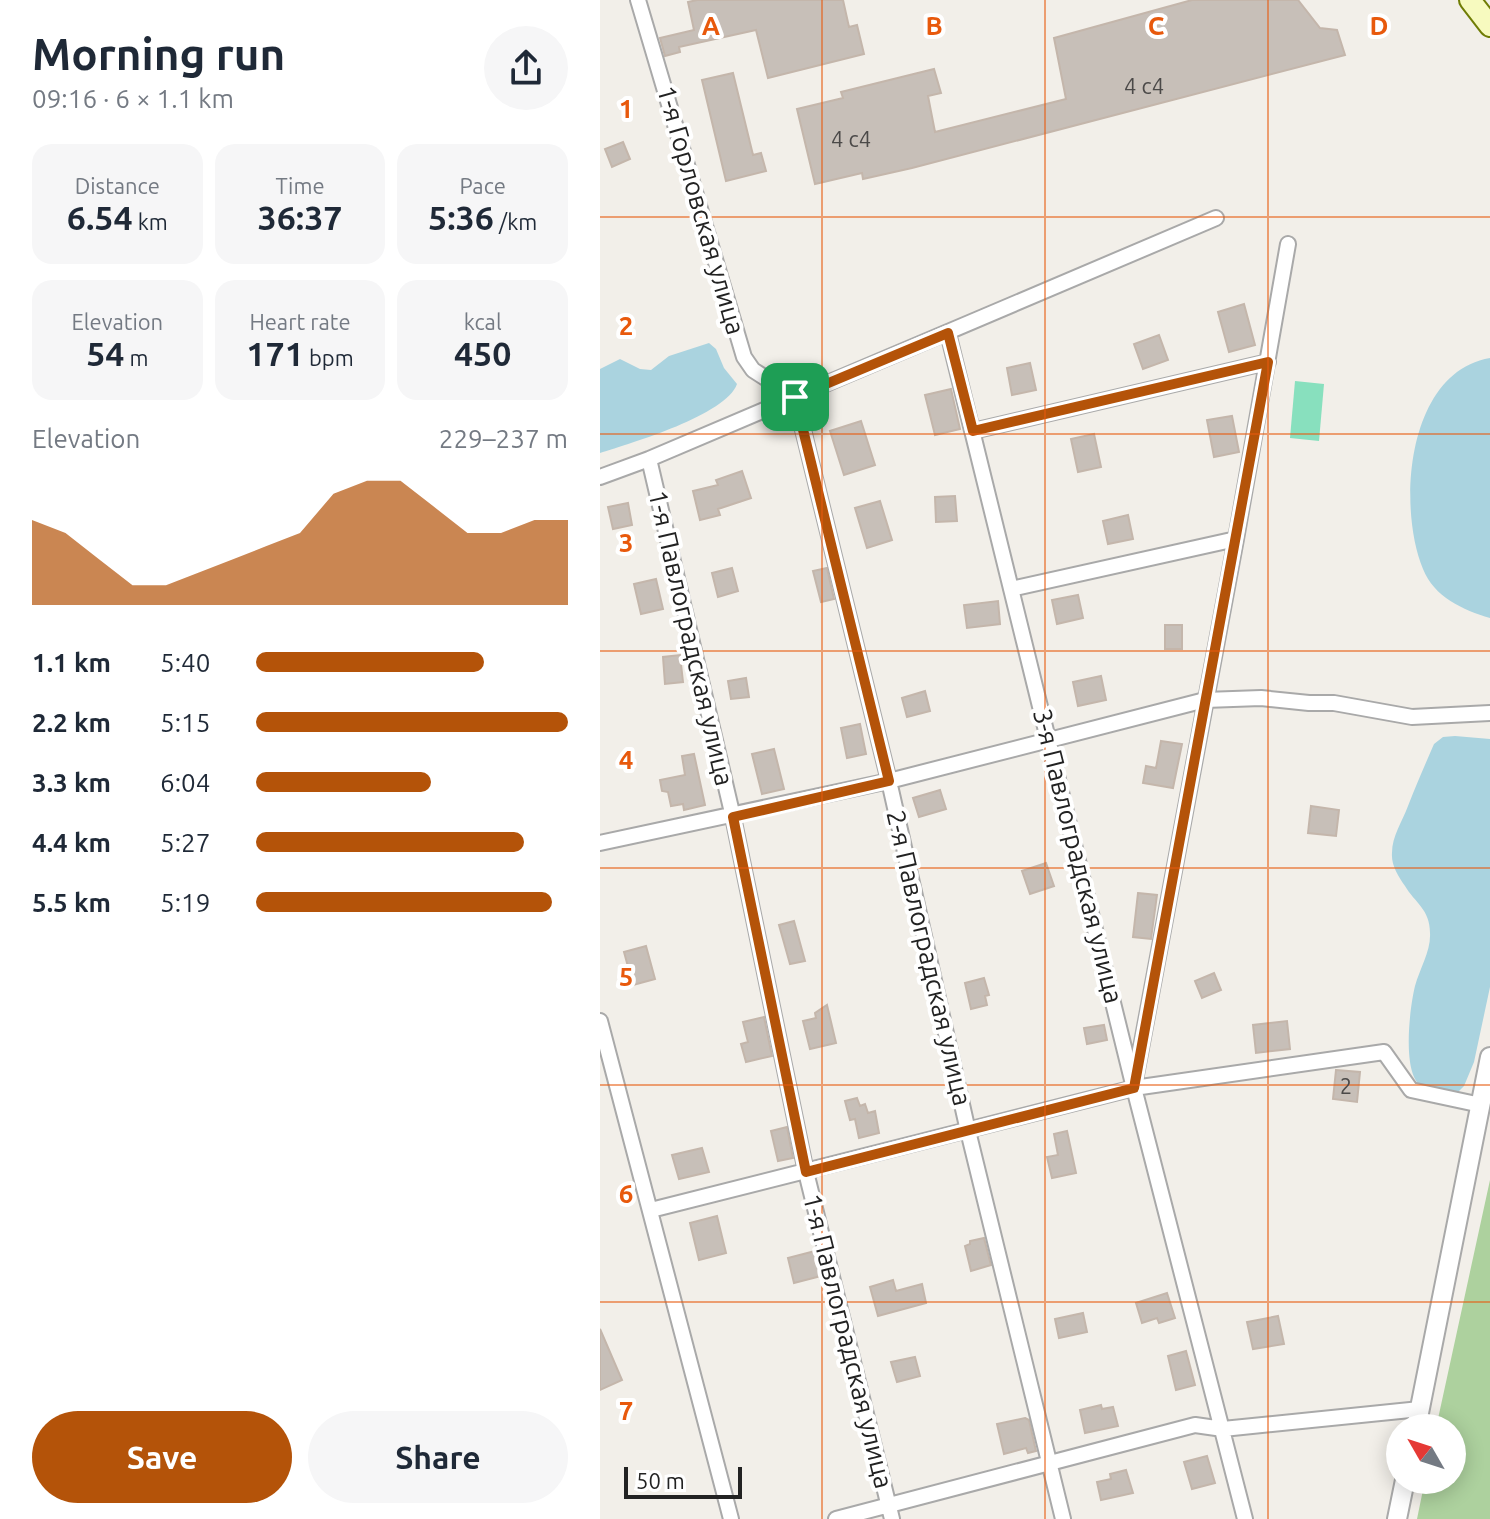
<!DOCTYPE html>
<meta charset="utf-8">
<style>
:root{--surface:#fff;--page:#f6f6f7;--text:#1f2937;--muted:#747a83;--accent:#b45309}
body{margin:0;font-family:Ubuntu,sans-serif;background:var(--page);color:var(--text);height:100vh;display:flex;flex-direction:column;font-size:30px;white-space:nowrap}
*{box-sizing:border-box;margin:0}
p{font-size:26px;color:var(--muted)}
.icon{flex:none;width:44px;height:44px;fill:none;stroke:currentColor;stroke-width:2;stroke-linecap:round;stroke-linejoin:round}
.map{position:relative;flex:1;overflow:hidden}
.side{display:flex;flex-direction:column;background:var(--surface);width:600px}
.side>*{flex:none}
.needle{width:52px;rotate:309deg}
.controls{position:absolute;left:786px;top:1414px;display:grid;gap:16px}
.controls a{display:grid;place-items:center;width:80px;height:80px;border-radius:50%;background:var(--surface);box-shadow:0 4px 20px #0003;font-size:40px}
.scale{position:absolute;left:24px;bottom:20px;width:118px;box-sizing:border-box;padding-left:8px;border:4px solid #222;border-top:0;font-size:22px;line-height:28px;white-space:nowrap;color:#222;-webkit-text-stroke:6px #fff;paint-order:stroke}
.pin{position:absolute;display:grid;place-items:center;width:68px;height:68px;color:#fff;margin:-34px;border-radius:16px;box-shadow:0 4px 12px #0006}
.round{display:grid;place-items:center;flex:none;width:84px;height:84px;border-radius:42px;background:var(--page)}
.summary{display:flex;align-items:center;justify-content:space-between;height:136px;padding:0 32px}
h1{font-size:44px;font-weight:700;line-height:60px}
.metrics{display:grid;grid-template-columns:repeat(3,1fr);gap:12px;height:136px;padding:8px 32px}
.metrics div{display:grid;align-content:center;border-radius:20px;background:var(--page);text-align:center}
.metrics b{font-size:34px;font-weight:700}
.metrics small{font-size:22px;font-weight:400}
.metrics p{font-size:22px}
.chart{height:224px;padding:16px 32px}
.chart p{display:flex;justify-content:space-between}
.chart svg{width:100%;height:144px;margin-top:8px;fill:var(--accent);opacity:.7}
.cta{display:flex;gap:16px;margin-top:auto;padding:16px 32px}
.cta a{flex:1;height:92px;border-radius:48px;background:var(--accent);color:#fff;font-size:32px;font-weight:700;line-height:92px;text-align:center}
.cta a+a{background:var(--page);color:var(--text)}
ul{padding:0 32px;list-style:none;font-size:26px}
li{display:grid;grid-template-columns:128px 96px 1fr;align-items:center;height:60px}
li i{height:20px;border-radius:10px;background:var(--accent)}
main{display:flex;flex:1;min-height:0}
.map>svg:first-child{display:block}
.forest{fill:#add19e}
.pitch{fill:#88e0be}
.water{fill:#aad3df}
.building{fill:#c7bfb8;stroke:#c4b6ab;stroke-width:2}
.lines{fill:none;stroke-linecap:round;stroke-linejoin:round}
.minor-casing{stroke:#a9a9a9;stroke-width:18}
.tertiary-casing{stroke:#a9a9a9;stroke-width:22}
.secondary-casing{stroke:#707d05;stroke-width:24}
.minor{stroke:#fff;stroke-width:14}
.tertiary{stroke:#fff;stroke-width:18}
.secondary{stroke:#f7fabf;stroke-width:20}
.route-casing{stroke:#fff;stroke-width:16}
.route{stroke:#b45309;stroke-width:10}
.grid{fill:none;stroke:#e8590c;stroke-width:2;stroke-opacity:0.55}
.labels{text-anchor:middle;stroke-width:8;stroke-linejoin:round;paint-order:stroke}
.number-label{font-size:22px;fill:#4b4948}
.street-label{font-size:26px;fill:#222;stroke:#fff}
.grid-label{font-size:26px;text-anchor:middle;font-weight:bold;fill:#e8590c;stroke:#fff;stroke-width:8;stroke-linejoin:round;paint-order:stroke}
</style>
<main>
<section class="side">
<div class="summary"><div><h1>Morning run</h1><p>09:16 · 6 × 1.1 km</p></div><a class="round"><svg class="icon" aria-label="share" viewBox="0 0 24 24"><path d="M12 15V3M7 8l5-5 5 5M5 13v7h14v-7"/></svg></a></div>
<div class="metrics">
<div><p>Distance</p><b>6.54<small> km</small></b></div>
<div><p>Time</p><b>36:37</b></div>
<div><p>Pace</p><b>5:36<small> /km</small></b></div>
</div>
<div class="metrics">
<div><p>Elevation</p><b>54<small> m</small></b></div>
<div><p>Heart rate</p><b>171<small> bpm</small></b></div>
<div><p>kcal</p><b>450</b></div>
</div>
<div class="chart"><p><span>Elevation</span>229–237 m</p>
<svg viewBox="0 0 160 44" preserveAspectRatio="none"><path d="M0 44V18L10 22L20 30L30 38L40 38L50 34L60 30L70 26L80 22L90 10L100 6L110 6L120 14L130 22L140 22L150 18L160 18V44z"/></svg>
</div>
<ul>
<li><b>1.1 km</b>5:40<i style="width:73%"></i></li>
<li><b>2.2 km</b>5:15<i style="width:100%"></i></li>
<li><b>3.3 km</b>6:04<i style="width:56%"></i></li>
<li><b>4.4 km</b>5:27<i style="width:86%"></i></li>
<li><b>5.5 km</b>5:19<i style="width:95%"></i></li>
</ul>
<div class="cta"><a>Save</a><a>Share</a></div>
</section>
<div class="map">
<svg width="890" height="1519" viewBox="0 0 890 1519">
<rect width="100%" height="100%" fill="#f2efe9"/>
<path class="forest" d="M890 1180V1519H817L825 1480H852V1428H836Z"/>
<path class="pitch" d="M695 381 724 384 719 441 690 438Z"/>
<path class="water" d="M109 343 116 349 124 368 137 384C126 415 32 443 0 453V369L20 359 40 369 51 370 69 356Z
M890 358V618C863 610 834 597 823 569 797 506 807 372 890 358Z
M855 736 890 739V987L874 1062 864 1086 858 1092C848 1093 831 1093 822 1087 801 1074 810 1006 815 986 820 968 831 951 830 933 830 909 815 903 805 886 798 876 791 865 792 853 792 836 802 822 808 806 816 785 825 765 834 744L843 737Z"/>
<path class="building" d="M97 0H243L249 27 257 25 264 54 168 78 156 30 79 47 80 52 65 56 60 38 94 30 88 2Z
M592 0H698L720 28 737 30 745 55 312 168 263 179 262 173 215 184 197 109 243 98 241 92 334 69 341 93 328 96 335 132 466 99 454 38Z
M133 73 153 155 161 153 166 171 126 181 102 80Z
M23 142 30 159 12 167 5 149Z
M644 304 655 345 629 352 618 312Z
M559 335 568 360 543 369 534 344Z
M430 363 436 390 412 395 407 368Z
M351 389 360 429 335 435 325 395Z
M632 416 639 452 614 457 607 420Z
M261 421 275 465 244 475 230 431Z
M494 434 501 467 478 472 471 439Z
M142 471 151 498 118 509 120 515 100 520 93 491 118 485 116 480Z
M355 496 357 521 336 522 335 497Z
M280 501 292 540 267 548 255 508Z
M28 503 32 525 13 529 8 507Z
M528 515 533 539 508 544 503 521Z
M132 568 138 591 118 597 112 573Z
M227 568 234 599 221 602 213 571Z
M56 579 63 609 41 614 34 584Z
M478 595 483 618 457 624 452 600Z
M398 601 400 624 367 628 364 605Z
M565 625H582V649H565Z
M80 655 83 682 65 684 63 657Z
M501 676 506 700 478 706 473 682Z
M146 678 149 697 131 699 128 681Z
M325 691 330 711 307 717 302 698Z
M260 724 266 754 247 758 241 728Z
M561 741 582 744 573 788 543 783 546 766 556 768Z
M174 749 184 789 162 794 152 754Z
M94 754 105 805 84 810 83 804 71 806 68 792 62 791 60 780 85 775 82 756Z
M340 790 346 809 319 817 313 798Z
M711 806 739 810 736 836 708 833Z
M446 863 454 886 430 894 422 871Z
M538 893 557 895 551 939 533 937Z
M194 921 205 961 190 964 179 925Z
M46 946 55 979 33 985 24 952Z
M614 973 621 990 602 998 595 981Z
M384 978 389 995 385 996 387 1005 371 1009 365 983Z
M227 1005 236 1043 210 1049 203 1021 216 1018 215 1013Z
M164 1017 172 1056 146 1062 141 1044 148 1042 143 1022Z
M687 1021 690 1049 656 1053 653 1025Z
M504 1025 507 1040 487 1044 484 1028Z
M736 1070 760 1072 757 1102 733 1099Z
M257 1098 260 1106 265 1104 268 1113 275 1111 279 1133 259 1138 255 1119 250 1120 245 1101Z
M187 1127 193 1158 178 1161 171 1131Z
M467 1131 476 1173 452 1178 447 1157 458 1155 454 1134Z
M102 1148 109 1172 79 1179 72 1155Z
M117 1216 126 1253 99 1260 90 1223Z
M384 1238 391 1265 371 1271 365 1246 370 1244V1241Z
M215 1251 221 1276 194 1283 188 1258Z
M293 1280 296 1291 322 1284 326 1303 278 1316 270 1287Z
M567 1293 575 1318 559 1323 557 1318 542 1323 536 1303Z
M483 1313 487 1332 459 1338 455 1319Z
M678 1316 684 1344 653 1349 647 1322Z
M0 1329 22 1380 0 1390Z
M586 1351 595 1385 576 1390 568 1356Z
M315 1357 320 1376 297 1382 291 1362Z
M501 1405 502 1409 513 1407 518 1426 485 1433 480 1410Z
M425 1418 429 1420 436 1451 428 1453 426 1448 404 1454 397 1424Z
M607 1456 615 1483 592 1489 584 1462Z
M526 1470 533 1493 501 1500 497 1482 511 1479 510 1474Z"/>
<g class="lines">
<g class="minor-casing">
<path id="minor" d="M38 0 144 357 153 370 195 397 289 781 368 1131 463 1519
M348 333 534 1088 645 1519
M373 431 668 362
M49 459 133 817 206 1172 292 1519
M0 477 49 459 616 218
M411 589 636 539
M0 843 289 781 605 700 661 698 709 703H734L812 717 890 713
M0 1021 131 1519
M535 1080 636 539 688 244
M51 1210 534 1088 784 1052 811 1090 881 1105
M236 1519 595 1425 623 1429 820 1409"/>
</g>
<g class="tertiary-casing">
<path id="tertiary" d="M816 1428 890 1057
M797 1519 805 1480"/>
</g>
<g class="secondary-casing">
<path id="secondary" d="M870 0 890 26"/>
</g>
<use href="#minor" class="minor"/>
<use href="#tertiary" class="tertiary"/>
<use href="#secondary" class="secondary"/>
</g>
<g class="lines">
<g class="route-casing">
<path id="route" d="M348 333 373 431 668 362 534 1088 206 1172 133 817 289 781 195 397Z"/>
</g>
<use href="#route" class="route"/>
</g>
<path class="grid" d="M222 0V1519M445 0V1519M668 0V1519M0 217H890M0 434H890M0 651H890M0 868H890M0 1085H890M0 1302H890"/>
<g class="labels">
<g class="number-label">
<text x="544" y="94">4 с4</text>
<text x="251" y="147">4 с4</text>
<text x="746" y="1094">2</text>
</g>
<g class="street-label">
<text transform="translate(101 210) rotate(74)" y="9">1-я Горловская улица</text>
<text transform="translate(91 638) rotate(77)" y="9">1-я Павлоградская улица</text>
<text transform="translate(478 856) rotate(76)" y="9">3-я Павлоградская улица</text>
<text transform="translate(329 958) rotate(77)" y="9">2-я Павлоградская улица</text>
<text transform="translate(248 1341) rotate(76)" y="9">1-я Павлоградская улица</text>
</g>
</g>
<g class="grid-label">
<text x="111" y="35">A</text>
<text x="334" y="35">B</text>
<text x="556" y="35">C</text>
<text x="779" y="35">D</text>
<text x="26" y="118">1</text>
<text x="26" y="335">2</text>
<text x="26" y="552">3</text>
<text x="26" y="769">4</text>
<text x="26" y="986">5</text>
<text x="26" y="1203">6</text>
<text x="26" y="1420">7</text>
</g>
</svg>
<div class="controls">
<a><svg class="needle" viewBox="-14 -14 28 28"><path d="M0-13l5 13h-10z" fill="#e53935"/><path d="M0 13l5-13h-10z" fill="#747a83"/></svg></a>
</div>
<div class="scale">50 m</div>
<div class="pin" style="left:195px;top:397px;background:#1e9e55"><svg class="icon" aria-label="arrive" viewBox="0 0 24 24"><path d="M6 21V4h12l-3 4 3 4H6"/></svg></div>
</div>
</main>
